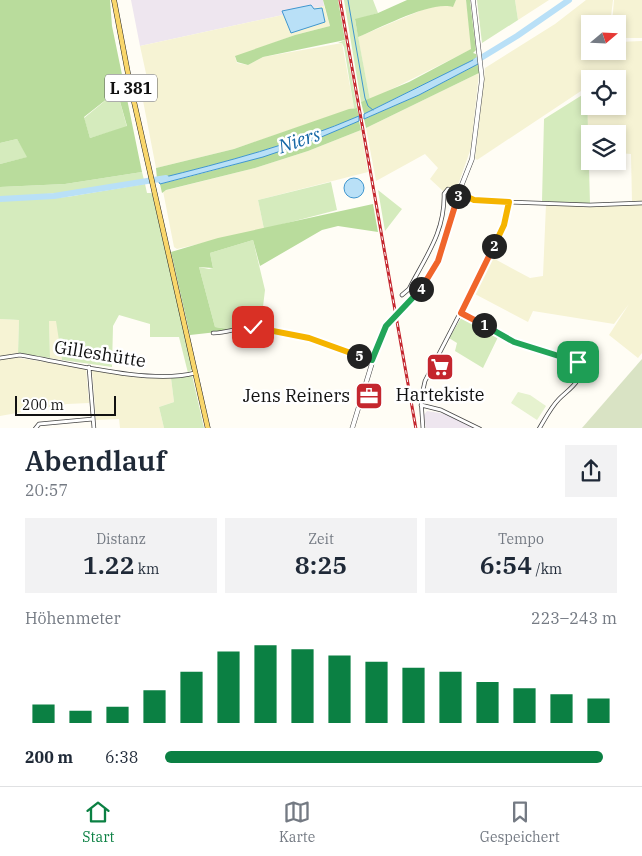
<!DOCTYPE html>
<html lang="de">
<meta charset="utf-8">
<style>
:root{--surface:#fff;--page:#f2f2f3;--text:#1f2937;--muted:#747a83;--line:#e0e1e3;--accent:#0b8043}
body{margin:0;font-family:"IBM Plex Serif",serif;background:var(--page);color:var(--text);height:100vh;display:flex;flex-direction:column;font-size:19px;white-space:nowrap}
*{box-sizing:border-box;margin:0}
p{font-size:16px;color:var(--muted)}
.icon{flex:none;width:28px;height:28px;fill:none;stroke:currentColor;stroke-width:2;stroke-linecap:round;stroke-linejoin:round}
.map{position:relative;height:428px;overflow:hidden}
.side{display:flex;flex-direction:column;background:var(--surface);flex:1}
.side>*{flex:none}
.needle{width:32px;rotate:71deg}
.controls{position:absolute;left:581px;top:15px;display:grid;gap:10px}
.controls a{display:grid;place-items:center;width:45px;height:45px;border-radius:0px;background:var(--surface);box-shadow:0 2px 8px #0003;font-size:25px}
.scale{position:absolute;left:15px;bottom:12px;width:101px;box-sizing:border-box;padding-left:5px;border:2px solid #111;border-top:0;font-size:14px;line-height:18px;white-space:nowrap;color:#111;-webkit-text-stroke:4px #fff;paint-order:stroke}
.pin{position:absolute;display:grid;place-items:center;width:42px;height:42px;color:#fff;margin:-21px;border-radius:10px;box-shadow:0 2px 8px #0006}
.km{position:absolute;width:25px;height:25px;margin:-12px;border-radius:50%;background:#222;color:#fff;font-size:14px;line-height:25px;text-align:center}
.round{display:grid;place-items:center;flex:none;width:52px;height:52px;border-radius:0px;background:var(--page)}
.overview{display:flex;align-items:center;justify-content:space-between;height:85px;padding:0 25px}
h1{font-size:28px;font-weight:600;line-height:38px}
.figures{display:grid;grid-template-columns:repeat(3,1fr);gap:8px;height:85px;padding:5px 25px}
.figures div{display:grid;align-content:center;border-radius:0px;background:var(--page);text-align:center}
.figures b{font-size:25px;font-weight:600}
.figures small{font-size:14px;font-weight:400}
.figures p{font-size:14px}
.chart{height:140px;padding:10px 25px}
.chart p{display:flex;justify-content:space-between}
.chart svg{width:100%;height:90px;margin-top:5px;stroke:var(--accent);stroke-width:6}
ul{padding:0 25px;list-style:none;font-size:16px}
li{display:grid;grid-template-columns:80px 60px 1fr;align-items:center;height:38px}
li i{height:12px;border-radius:6px;background:var(--accent)}
.tab-bar{display:flex;justify-content:space-around;align-items:center;height:70px;border-top:1px solid var(--line);background:var(--surface);font-size:14px;color:var(--muted)}
.tab-bar a{display:grid;justify-items:center;gap:2px}
.tab-bar .selected{color:var(--accent)}
.map>svg:first-child{display:block}
.industrial{fill:#eee6ef}
.farmland{fill:#f6f3d4;fill-rule:evenodd}
.green{fill:#d5ebbd}
.forest{fill:#b9dc9c;fill-rule:evenodd}
.cemetery{fill:#d9e3c4}
.pitch{fill:#e6f2cf}
.water{fill:#b9e0f7;stroke:#3f96cf}
.lines{fill:none;stroke-linecap:round;stroke-linejoin:round}
.stream{stroke:#3f96cf;stroke-width:1}
.river{stroke:#b9e0f7;stroke-width:6}
.minor-casing{stroke:#444;stroke-width:4.5}
.tertiary-casing{stroke:#444;stroke-width:5}
.primary-casing{stroke:#222;stroke-width:5.5}
.minor{stroke:#fff;stroke-width:3}
.tertiary{stroke:#fff;stroke-width:4}
.primary{stroke:#f9d66b;stroke-width:4.5}
.rail-casing{stroke:#c4262e;stroke-width:3}
.rail{stroke:#fff;stroke-width:1;stroke-dasharray:4;stroke-linecap:butt}
.split-1-casing{stroke:#fff;stroke-width:10}
.split-2-casing{stroke:#fff;stroke-width:10}
.split-3-casing{stroke:#fff;stroke-width:10}
.split-4-casing{stroke:#fff;stroke-width:10}
.split-5-casing{stroke:#fff;stroke-width:10}
.split-6-casing{stroke:#fff;stroke-width:10}
.split-1{stroke:#22a559;stroke-width:6}
.split-2{stroke:#f0652b;stroke-width:6}
.split-3{stroke:#f5b400;stroke-width:6}
.split-4{stroke:#f0652b;stroke-width:6}
.split-5{stroke:#22a559;stroke-width:6}
.split-6{stroke:#f5b400;stroke-width:6}
.labels{text-anchor:middle;stroke-width:5;stroke-linejoin:round;paint-order:stroke}
.shield{fill:#fff;stroke:#585858;stroke-width:1}
.shield-label{font-size:16px;font-weight:bold;fill:#111}
.street-label{font-size:18px;fill:#111;stroke:#fff}
.poi-label{font-size:18px;fill:#111;stroke:#fff}
.water-label{font-size:19px;font-style:italic;fill:#1768a6;stroke:#fff}
</style>
<div class="map">
<svg width="642" height="429" viewBox="0 0 642 429">
<rect width="100%" height="100%" fill="#fffdf5"/>
<path class="industrial" d="M131 0H323L324 6 140 46Z
M427 411 452 415 478 428H426L424 415Z"/>
<path class="farmland" d="M456 0H466L472 49 370 100 358 37 422 10 445 4 453 6Z
M515 0H549L518 20Z
M586 0H613L610 24H590V51H618V42L642 41V201L632 202 631 154 618 153V134H590L588 154 587 87 477 160 475 158 485 68 555 24ZM590 79H618V106H590Z
M614 0H642V38H618V24H612Z
M324 6 330 26 295 35 235 57 237 63 248 65 263 57 342 43 354 108 234 149 156 168 139 80 147 78 140 46Z
M479 73 471 148 457 188 450 187 443 191 430 179 438 168 425 154 376 181 366 128Z
M361 130 368 172 258 200 264 229 177 249 174 247 163 191 255 168 308 151Z
M546 204 642 205V353L638 358 609 335 629 304 614 324 533 311 528 322 473 293 491 257 530 278 543 276Z
M0 319 19 320 18 353 0 357Z
M49 321H57L62 360 50 358Z
M12 357 86 368 89 403 67 404 0 416V360Z
M92 370 153 378H171L174 402 159 407 164 428H120L119 419 96 420Z"/>
<path class="green" d="M344 0H373L378 13 355 20 370 100 361 102Z
M477 0H515L518 20 482 43Z
M345 40 357 108H354L344 47 342 43H338Z
M117 91 127 127 90 138 84 118Z
M587 92 590 204 542 201 544 119Z
M17 139 28 157 0 164V143Z
M142 172 144 180 61 193 0 197V187L65 184Z
M331 182 337 210 264 229 258 200Z
M145 184 147 193H152L193 368 188 373 179 337H150V324L119 315 113 326 112 367 62 360 56 321H49L50 358 18 353 19 320 0 319V201L67 197Z
M378 190 402 209 385 231Z
M253 240 265 290 261 323C249 333 229 329 215 327L199 267 209 269 213 268 210 253Z
M463 315 499 335 483 368 455 351 457 343 449 338Z
M192 375 204 428H164L159 407 174 402 171 378Z"/>
<path class="forest" d="M0 0H110L112 26 142 172 65 184 0 187V164L27 157 17 139 0 143ZM117 91 127 126 90 138 84 117Z
M323 0H338L345 40 263 57 248 65 237 62 235 56 295 35 330 26Z
M407 0H456L453 7C432 0 380 28 358 37L355 19 378 13Z
M466 0H470L476 50 473 53 476 54 477 58 364 114 361 102 409 82 471 49Z
M478 64 479 73 366 128 364 119 419 95Z
M357 108 359 116C294 144 226 162 157 179L156 168 234 149 349 109Z
M359 121 361 130 308 151 255 168 166 190 162 193 160 184C228 167 295 149 359 121Z
M373 204 378 232 338 226 322 230 260 266 253 240 210 253 213 268 199 267 215 327 235 330 190 335 171 252 218 238Z"/>
<path class="cemetery" d="M642 359V428H582Z"/>
<path class="pitch" d="M518 392 530 395 546 406 537 420 511 403Z"/>
<path class="water" d="M311 5 314 9 322 8 325 22 291 33 282 11Z
M477 58 478 64 419 95 364 119V114Z
M359 116V121L319 138 263 157 160 184 157 179C226 162 294 144 359 116Z
M344 188a10 10 0 1 1 20 0a10 10 0 1 1-20 0Z"/>
<g class="lines">
<path class="stream" d="M348 0 365 98 368 106 373 110"/>
<path class="river" d="M476 61 517 36 569 0
M0 199 54 196 166 178"/>
<g class="minor-casing">
<path id="minor" d="M402 295 409 289C426 256 445 232 444 194L448 189 470 198 484 201 590 205 642 203
M461 313 515 342 580 364C584 381 569 389 559 399 551 407 545 419 539 429
M213 333C228 333 242 326 256 327 295 330 335 348 372 360
M0 358 20 355C68 363 150 385 195 373
M89 367 94 429
M421 405 441 410 480 429
M35 429 39 424 93 419
M423 429 421 399 425 381 503 230 509 202"/>
</g>
<g class="tertiary-casing">
<path id="tertiary" d="M352 429 380 337 391 319 422 289 435 269 451 212 472 159 482 79 473 0"/>
</g>
<g class="primary-casing">
<path id="primary" d="M114 0 130 84 208 429"/>
</g>
<use href="#minor" class="minor"/>
<use href="#tertiary" class="tertiary"/>
<use href="#primary" class="primary"/>
<g class="rail-casing">
<path id="rail" d="M340 0 416 429"/>
</g>
<use href="#rail" class="rail"/>
</g>
<g class="lines">
<g class="split-1-casing">
<path id="split-1" d="M484 325 514 342 578 362"/>
</g>
<g class="split-2-casing">
<path id="split-2" d="M484 325 461 313 494 246"/>
</g>
<g class="split-3-casing">
<path id="split-3" d="M458 196 459 193 474 200 509 202 504 225 494 246"/>
</g>
<g class="split-4-casing">
<path id="split-4" d="M421 289 438 261 458 196"/>
</g>
<g class="split-5-casing">
<path id="split-5" d="M359 356 372 360 386 326 421 289"/>
</g>
<g class="split-6-casing">
<path id="split-6" d="M253 327 309 338 359 356"/>
</g>
<use href="#split-1" class="split-1"/>
<use href="#split-2" class="split-2"/>
<use href="#split-3" class="split-3"/>
<use href="#split-4" class="split-4"/>
<use href="#split-5" class="split-5"/>
<use href="#split-6" class="split-6"/>
</g>
<defs>
<g id="supermarket-square" transform="scale(1.4375)"><rect x="-9" y="-9" width="18" height="18" rx="4" fill="#c4262e" stroke="#fff"/><path d="M-6-5.5h2.5l.6 2H6L4.5 2H-2.5L-4.4-4H-6ZM-1.5 3.2a1.3 1.3 0 1 0 .1 0ZM3 3.2a1.3 1.3 0 1 0 .1 0Z" fill="#fff"/></g>
<g id="office-square" transform="scale(1.4375)"><rect x="-9" y="-9" width="18" height="18" rx="4" fill="#c4262e" stroke="#fff"/><path d="M-6-3h4V-5.5h4V-3h4V5H-6ZM-1-4.5V-3h2v-1.5ZM-6 0V1H6V0Z" fill="#fff"/></g>
</defs>
<g fill-rule="evenodd">
<use href="#supermarket-square" x="440" y="367"/>
<use href="#office-square" x="369" y="396"/>
</g>
<g class="labels">
<rect class="shield" x="105" y="74.5" width="52" height="27" rx="4"/>
<g class="shield-label">
<text x="131" y="94">L 381</text>
</g>
<g class="street-label">
<text transform="translate(100 354) rotate(9)" y="6">Gilleshütte</text>
</g>
<g class="poi-label">
<text x="440" y="401">Hartekiste</text>
<text x="350" y="402" text-anchor="end">Jens Reiners</text>
</g>
<g class="water-label">
<text transform="translate(299 140) rotate(-19)" y="7">Niers</text>
</g>
</g>
</svg>
<div class="controls">
<a><svg class="needle" viewBox="-14 -14 28 28"><path d="M0-13l5 13h-10z" fill="#e53935"/><path d="M0 13l5-13h-10z" fill="#747a83"/></svg></a>
<a><svg class="icon" aria-label="locate" viewBox="0 0 24 24"><circle cx="12" cy="12" r="6"/><path d="M12 2v4M12 18v4M2 12h4M18 12h4"/></svg></a>
<a><svg class="icon" aria-label="layers" viewBox="0 0 24 24"><path d="M12 4l9 5-9 5-9-5zM3 14l9 5 9-5"/></svg></a>
</div>
<div class="scale">200 m</div>
<div class="pin" style="left:578px;top:362px;background:#1e9e55"><svg class="icon" aria-label="arrive" viewBox="0 0 24 24"><path d="M6 21V4h12l-3 4 3 4H6"/></svg></div>
<div class="pin" style="left:253px;top:327px;background:#d93025"><svg class="icon" aria-label="check" viewBox="0 0 24 24"><path d="M5 12l5 5 9-10"/></svg></div>
<b class="km" style="left:484px;top:325px">1</b>
<b class="km" style="left:494px;top:246px">2</b>
<b class="km" style="left:458px;top:196px">3</b>
<b class="km" style="left:421px;top:289px">4</b>
<b class="km" style="left:359px;top:356px">5</b>
</div>
<section class="side">
<div class="overview"><div><h1>Abendlauf</h1><p>20:57</p></div><a class="round"><svg class="icon" aria-label="share" viewBox="0 0 24 24"><path d="M12 15V3M7 8l5-5 5 5M5 13v7h14v-7"/></svg></a></div>
<div class="figures">
<div><p>Distanz</p><b>1.22<small> km</small></b></div>
<div><p>Zeit</p><b>8:25</b></div>
<div><p>Tempo</p><b>6:54<small> /km</small></b></div>
</div>
<div class="chart"><p><span>Höhenmeter</span>223–243 m</p>
<svg viewBox="0 0 160 44" preserveAspectRatio="none"><path d="M5 44V35M15 44V38M25 44V36M35 44V28M45 44V19M55 44V9M65 44V6M75 44V8M85 44V11M95 44V14M105 44V17M115 44V19M125 44V24M135 44V27M145 44V30M155 44V32"/></svg>
</div>
<ul>
<li><b>200 m</b>6:38<i style="width:97%"></i></li>
</ul>
</section>
<nav class="tab-bar">
<a class="selected"><svg class="icon" aria-label="home" viewBox="0 0 24 24"><path d="M3 11l9-7 9 7M6 9v11h12V9"/></svg>Start</a>
<a><svg class="icon" aria-label="map" viewBox="0 0 24 24"><path d="M3 6l6-2 6 2 6-2v14l-6 2-6-2-6 2zM9 4v14M15 6v14"/></svg>Karte</a>
<a><svg class="icon" aria-label="saved" viewBox="0 0 24 24"><path d="M7 4h10v16l-5-4-5 4z"/></svg>Gespeichert</a>
</nav>
